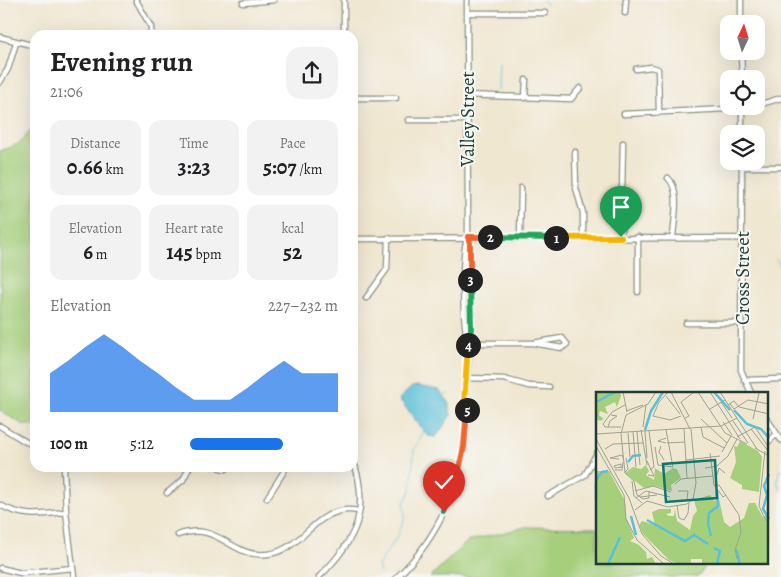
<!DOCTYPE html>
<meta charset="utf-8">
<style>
:root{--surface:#fff;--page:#f2f2f2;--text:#202124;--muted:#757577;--accent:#1a73e8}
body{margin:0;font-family:Alegreya,serif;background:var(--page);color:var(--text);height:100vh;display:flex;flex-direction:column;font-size:19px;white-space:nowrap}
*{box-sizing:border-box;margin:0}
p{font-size:16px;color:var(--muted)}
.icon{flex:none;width:28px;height:28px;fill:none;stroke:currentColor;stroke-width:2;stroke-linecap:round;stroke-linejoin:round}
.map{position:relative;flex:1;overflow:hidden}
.panel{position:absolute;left:30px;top:30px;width:328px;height:442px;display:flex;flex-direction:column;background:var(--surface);border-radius:15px;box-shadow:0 5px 20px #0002}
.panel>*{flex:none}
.needle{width:32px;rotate:4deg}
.tools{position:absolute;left:720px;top:15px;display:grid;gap:10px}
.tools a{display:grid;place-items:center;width:45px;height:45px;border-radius:10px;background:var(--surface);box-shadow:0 5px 20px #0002;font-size:25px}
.pin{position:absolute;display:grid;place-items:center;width:42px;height:42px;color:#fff;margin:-51px -21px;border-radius:50% 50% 50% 0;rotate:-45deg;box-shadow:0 0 5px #0007}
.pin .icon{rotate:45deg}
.km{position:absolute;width:25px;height:25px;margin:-12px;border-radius:50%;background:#222;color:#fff;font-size:14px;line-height:25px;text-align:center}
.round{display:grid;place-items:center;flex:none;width:52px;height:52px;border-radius:15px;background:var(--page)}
.overview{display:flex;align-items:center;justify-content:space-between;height:85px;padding:0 20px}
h1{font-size:28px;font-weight:600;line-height:38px}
.figures{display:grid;grid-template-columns:repeat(3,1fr);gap:8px;height:85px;padding:5px 20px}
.figures div{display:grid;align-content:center;border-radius:12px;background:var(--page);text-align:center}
.figures b{font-size:21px;font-weight:600}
.figures small{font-size:14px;font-weight:400}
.figures p{font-size:14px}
.chart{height:140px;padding:10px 20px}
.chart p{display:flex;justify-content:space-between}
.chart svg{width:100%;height:90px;margin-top:5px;fill:var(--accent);opacity:.7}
ul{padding:0 20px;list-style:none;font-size:16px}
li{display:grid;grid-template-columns:80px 60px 1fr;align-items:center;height:38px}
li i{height:12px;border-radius:6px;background:var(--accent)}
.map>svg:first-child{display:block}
.green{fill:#a6cf7b;stroke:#628658}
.water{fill:#5abfd8;stroke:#3c7e86}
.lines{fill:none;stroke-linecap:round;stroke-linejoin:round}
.stream{stroke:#5abfd8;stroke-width:1}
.minor-casing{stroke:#889282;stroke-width:7}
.minor{stroke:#fff;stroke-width:4.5}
.split-1-casing{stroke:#fff;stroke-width:10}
.split-2-casing{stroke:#fff;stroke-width:10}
.split-3-casing{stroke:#fff;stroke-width:10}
.split-4-casing{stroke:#fff;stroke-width:10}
.split-5-casing{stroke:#fff;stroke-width:10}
.split-6-casing{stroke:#fff;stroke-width:10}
.split-7-casing{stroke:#fff;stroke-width:10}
.split-1{stroke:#f5b400;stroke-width:6}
.split-2{stroke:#22a559;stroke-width:6}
.split-3{stroke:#f0652b;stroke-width:6}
.split-4{stroke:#22a559;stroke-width:6}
.split-5{stroke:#f5b400;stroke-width:6}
.split-6{stroke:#f0652b;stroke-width:6}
.split-7{stroke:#22a559;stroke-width:6}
.labels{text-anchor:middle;stroke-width:4;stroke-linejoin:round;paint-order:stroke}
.street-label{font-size:19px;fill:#1f3d34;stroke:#f6f6f2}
.inset-river{fill:none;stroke:#5abfd8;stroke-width:2.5}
.inset-road{fill:none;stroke:#9ca392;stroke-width:1}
.view{fill:#0f766e;fill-opacity:0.15;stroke:#0f766e;stroke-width:2.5}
.inset-edge{fill:none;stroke:#1f3d34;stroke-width:2.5}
</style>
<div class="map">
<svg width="781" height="577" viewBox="0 0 781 577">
<rect width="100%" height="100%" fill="#f6f6f2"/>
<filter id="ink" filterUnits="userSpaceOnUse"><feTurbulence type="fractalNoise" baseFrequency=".02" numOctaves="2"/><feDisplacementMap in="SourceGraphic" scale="10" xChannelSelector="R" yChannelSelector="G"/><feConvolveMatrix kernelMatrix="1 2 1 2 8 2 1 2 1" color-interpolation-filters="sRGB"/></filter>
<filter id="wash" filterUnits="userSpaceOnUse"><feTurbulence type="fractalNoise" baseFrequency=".0096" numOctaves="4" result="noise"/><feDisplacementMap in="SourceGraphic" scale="20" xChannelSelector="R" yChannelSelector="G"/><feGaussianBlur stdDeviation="1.12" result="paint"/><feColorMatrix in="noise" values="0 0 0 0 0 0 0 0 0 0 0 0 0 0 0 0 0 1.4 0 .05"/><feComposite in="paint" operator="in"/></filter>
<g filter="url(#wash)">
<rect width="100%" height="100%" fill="#f0e7d1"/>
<path class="green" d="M35 124V425H24L0 411V151C23 143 21 143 35 124Z
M526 527 597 528V563H707L698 577H430L468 541Z"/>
<path class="water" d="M417 386 439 390 448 401 451 415 436 437 428 436 399 399 412 387Z"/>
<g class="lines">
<path class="stream" d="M544 0 546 5
M498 89 499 62
M776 259 781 268
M444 396 448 394
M781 469 777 482 781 490
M380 573 378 565 397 537 405 518 404 503 411 490 414 448 420 440 424 430"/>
</g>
</g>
<g filter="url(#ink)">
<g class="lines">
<g class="minor-casing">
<path id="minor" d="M136 0 151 27V35
M741 0V24
M243 3 274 0
M467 13H545
M625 13 626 0
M344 35V0
M0 37 35 46
M741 51 742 79
M636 69 651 67 658 69 659 111
M0 82 8 69 16 43
M467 95 571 99 580 88
M352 98H396
M525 98 526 80
M742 108V134
M624 114 748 108 781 98
M408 120H467
M575 152 576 188 583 213V237
M742 161 741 370 751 393
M743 167H781
M668 178C681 190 674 220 673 237
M468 237C460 252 463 325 468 342
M520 237 521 188
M621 237 623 143
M638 237V292
M352 239 742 238
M366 298 387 269 388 238
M686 323H741
M468 343H533L562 338 567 344 562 348 533 343
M468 378 504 379 529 386 549 387
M744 380 781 379
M767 419 781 440
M0 426 26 442 35 444
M767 443 777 434
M64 468 66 512 74 577
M220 468 226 469
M167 493 183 480 189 468
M548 496 585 475 597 453
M267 498 286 468
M0 505C24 518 40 515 66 512
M178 535C220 520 230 559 268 554 298 551 312 517 340 511 346 509 353 510 359 511
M0 568 21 573 73 568
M319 577C357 540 371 509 352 456
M397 577C440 537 464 479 467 421 468 412 464 404 465 395 466 373 471 349 471 327 471 299 470 271 470 243L468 237 467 0"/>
</g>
<use href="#minor" class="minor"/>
</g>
</g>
<g class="lines" filter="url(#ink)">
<g class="split-1-casing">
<path id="split-1" d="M556 238 621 237"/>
</g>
<g class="split-2-casing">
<path id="split-2" d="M490 237 556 238"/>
</g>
<g class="split-3-casing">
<path id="split-3" d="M470 280V243L468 237H490"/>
</g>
<g class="split-4-casing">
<path id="split-4" d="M468 345 471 329 470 280"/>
</g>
<g class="split-5-casing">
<path id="split-5" d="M467 410 464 404 468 345"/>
</g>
<g class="split-6-casing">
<path id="split-6" d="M458 474 464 447 467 410"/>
</g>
<g class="split-7-casing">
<path id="split-7" d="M444 512 458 474"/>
</g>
<use href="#split-1" class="split-1"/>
<use href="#split-2" class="split-2"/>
<use href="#split-3" class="split-3"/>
<use href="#split-4" class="split-4"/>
<use href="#split-5" class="split-5"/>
<use href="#split-6" class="split-6"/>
<use href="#split-7" class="split-7"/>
</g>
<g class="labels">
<g class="street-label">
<text transform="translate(467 119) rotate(-90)" y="7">Valley Street</text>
<text transform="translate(742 278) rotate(-90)" y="7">Cross Street</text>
</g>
</g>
<g transform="translate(596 392)">
<rect width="172" height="172" fill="#f0e7d1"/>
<path d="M0 0H24L25 4 21 15 19 10 9 15 12 22 4 19 3 23 8 27 4 29 0 27ZM144 49 162 59 166 65 163 100 146 97V93L134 86 140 70 138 54 141 55ZM50 73 53 79 50 83 58 88 59 76 68 82 77 76 81 77 85 86 75 93 76 99 59 94 48 96 29 81 37 75 45 77ZM0 79H13L29 109 30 125 38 146 34 149 43 153 50 160 51 167 56 165 60 172H0ZM114 103 118 109 123 107 128 130 134 135 148 126 153 111H159L170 131 167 125 172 122V172H106V167H95V172H82L73 168 47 142 43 133 46 129 59 133 56 120 63 117H75V121L70 122 73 124H78L79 117 81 129 94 138 97 124 101 119 98 108Z" fill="#a6cf7b"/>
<path class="inset-river" d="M118 0 134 18M0 10 19 0M138 18 151 32 165 37 173 46M49 38 55 19 67 0M32 70 37 64 45 63M173 82 168 94 171 103 167 117 173 127M0 88 6 80 12 79M0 91V108M35 124 40 143M51 128 89 149 98 143 112 152M115 144 112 132 113 121 122 114 121 99M118 156 124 159 121 172M140 157 144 172M12 172 24 145"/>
<path class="inset-road" d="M27 0 31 20M72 0 63 10 57 24 74 28 85 24M75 0 94 37M102 0 129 41 151 52M114 0 144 47M124 0 161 57M70 4 84 22M152 8 173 12M85 10 93 24 89 26M85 10 98 0M125 10 136 26M134 12 138 17 152 8M132 13 138 9 143 15 173 22M114 17 129 8M30 19 47 13M105 27 131 51M157 27 163 1M137 29 152 51M127 30 136 43M7 32 16 20 29 13M7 32 9 35H25M12 35 14 29 21 24 15 23M47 35 50 13M105 35 107 45 128 56M88 37 91 86M155 37 173 60M45 38 51 73M49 39 51 66M53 39 58 75 54 78M37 40 40 75M41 40 44 73M32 41 34 65M0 42 125 34 141 26M25 42 29 81 38 89 41 103 47 107 53 106V99M25 42 30 23 52 12 60 0M141 45 159 35 173 56M0 47 33 106 46 142 65 164 78 172M70 51 62 49 70 46M71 51 89 50M0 54 28 103 30 127 41 148 68 172M65 54 63 60 68 68M59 55 62 73 77 75 70 38M159 56 173 64M9 57 17 52 47 51M169 59 163 114 170 129M126 60 135 44M114 61 118 93 127 105 130 103M23 67 14 66 26 63 27 66M90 68 124 64M51 69 58 84 52 83M25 75V72L18 74 19 76 27 75M109 76 121 74 132 64 141 47M19 78H26L27 70M29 80 32 77 30 66M121 83 123 76 129 81M36 89 38 104 46 111M79 92 85 87 117 84M118 93H123L143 123 145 140 139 158 141 167M39 99 57 94 75 100M82 99H92L91 108M44 105 61 103M40 106 50 99 74 105M81 113 83 126 88 128M39 118 51 109 72 115 91 112 97 107 100 91 95 37M88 128 92 121 93 111"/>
<path class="view" d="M119 68 121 106 70 110 67 72Z"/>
<rect width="172" height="172" class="inset-edge"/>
</g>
</svg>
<div class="tools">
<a><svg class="needle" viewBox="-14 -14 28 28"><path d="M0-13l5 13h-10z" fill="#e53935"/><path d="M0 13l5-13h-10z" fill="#757577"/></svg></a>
<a><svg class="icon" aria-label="locate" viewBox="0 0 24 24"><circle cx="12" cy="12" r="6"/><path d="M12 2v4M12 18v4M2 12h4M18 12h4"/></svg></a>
<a><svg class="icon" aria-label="layers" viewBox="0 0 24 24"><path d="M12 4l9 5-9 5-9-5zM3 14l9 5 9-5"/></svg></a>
</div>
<div class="pin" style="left:621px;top:237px;background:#1e9e55"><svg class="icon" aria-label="arrive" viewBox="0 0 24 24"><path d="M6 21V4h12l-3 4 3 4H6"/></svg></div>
<div class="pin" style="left:444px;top:512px;background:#d93025"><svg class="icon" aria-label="check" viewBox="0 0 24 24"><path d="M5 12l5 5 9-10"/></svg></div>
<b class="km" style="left:556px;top:238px">1</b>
<b class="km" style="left:490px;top:237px">2</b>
<b class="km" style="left:470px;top:280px">3</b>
<b class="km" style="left:468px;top:345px">4</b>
<b class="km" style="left:467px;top:410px">5</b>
<section class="panel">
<div class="overview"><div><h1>Evening run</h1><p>21:06</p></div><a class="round"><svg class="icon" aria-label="share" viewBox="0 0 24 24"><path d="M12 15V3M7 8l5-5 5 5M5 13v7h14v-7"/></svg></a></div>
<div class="figures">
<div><p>Distance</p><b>0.66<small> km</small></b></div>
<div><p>Time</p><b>3:23</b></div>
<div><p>Pace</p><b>5:07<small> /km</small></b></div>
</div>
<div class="figures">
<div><p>Elevation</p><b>6<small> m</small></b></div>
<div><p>Heart rate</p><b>145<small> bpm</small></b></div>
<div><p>kcal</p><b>52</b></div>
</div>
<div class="chart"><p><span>Elevation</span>227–232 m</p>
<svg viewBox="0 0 160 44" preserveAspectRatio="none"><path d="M0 44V25L10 19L20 12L30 6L40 12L50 19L60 25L70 32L80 38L90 38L100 38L110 32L120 25L130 19L140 25L150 25L160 25V44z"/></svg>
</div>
<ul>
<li><b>100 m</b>5:12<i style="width:63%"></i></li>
</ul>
</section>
</div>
